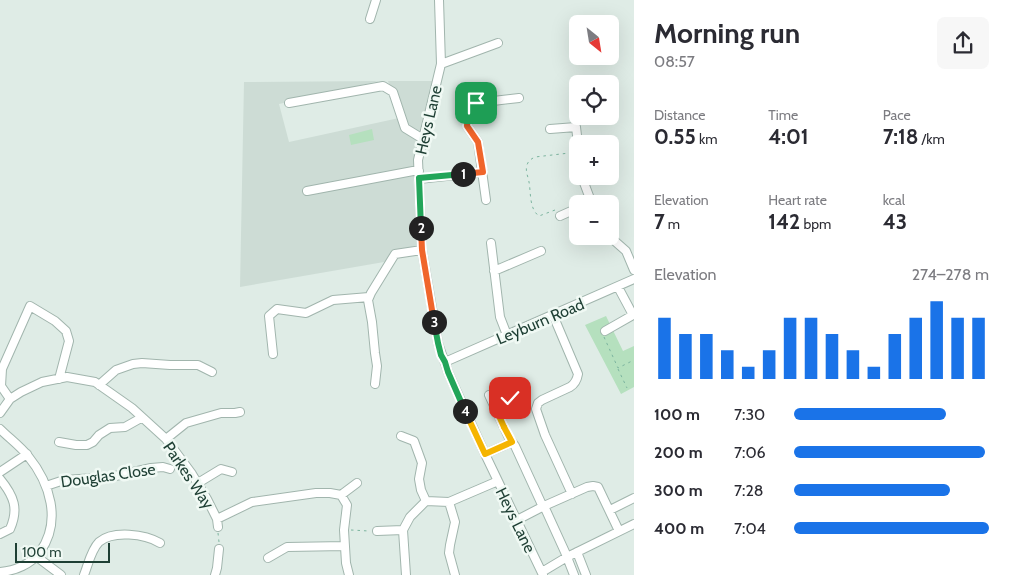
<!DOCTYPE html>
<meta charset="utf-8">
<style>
:root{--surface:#fff;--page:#f7f7f7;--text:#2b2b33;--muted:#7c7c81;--accent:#1a73e8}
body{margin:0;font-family:Cabin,sans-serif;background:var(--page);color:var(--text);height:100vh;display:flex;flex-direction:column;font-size:19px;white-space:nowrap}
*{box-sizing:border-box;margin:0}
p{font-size:16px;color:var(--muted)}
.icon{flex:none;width:28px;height:28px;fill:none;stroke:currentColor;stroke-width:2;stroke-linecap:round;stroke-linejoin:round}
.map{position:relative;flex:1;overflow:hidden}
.drawer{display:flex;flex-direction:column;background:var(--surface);width:375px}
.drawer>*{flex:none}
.needle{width:32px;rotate:150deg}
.fabs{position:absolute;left:569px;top:15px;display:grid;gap:10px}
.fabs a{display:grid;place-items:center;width:50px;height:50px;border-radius:8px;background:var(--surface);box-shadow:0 5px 20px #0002;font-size:25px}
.scale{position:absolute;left:15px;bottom:12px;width:95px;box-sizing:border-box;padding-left:5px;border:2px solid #1e3f34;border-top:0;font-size:14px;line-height:18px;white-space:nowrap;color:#1e3f34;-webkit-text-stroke:4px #f0f9f4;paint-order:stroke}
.pin{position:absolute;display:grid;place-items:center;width:42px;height:42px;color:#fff;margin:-21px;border-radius:10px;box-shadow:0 2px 8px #0006}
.km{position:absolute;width:25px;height:25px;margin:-12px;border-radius:50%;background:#222;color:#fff;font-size:14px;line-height:25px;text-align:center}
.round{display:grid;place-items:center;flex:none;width:52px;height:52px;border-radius:8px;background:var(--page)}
.head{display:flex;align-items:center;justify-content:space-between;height:85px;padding:0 20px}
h1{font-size:28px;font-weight:700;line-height:38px}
.metrics{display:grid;grid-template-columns:repeat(3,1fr);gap:8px;height:85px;padding:5px 20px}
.metrics div{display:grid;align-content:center}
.metrics b{font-size:21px;font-weight:700}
.metrics small{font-size:14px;font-weight:400}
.metrics p{font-size:14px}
.chart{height:140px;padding:10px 20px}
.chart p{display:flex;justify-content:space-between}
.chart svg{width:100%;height:90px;margin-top:5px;stroke:var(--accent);stroke-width:6}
ul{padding:0 20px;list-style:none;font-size:16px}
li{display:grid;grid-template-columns:80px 60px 1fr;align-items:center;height:38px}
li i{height:12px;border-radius:6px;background:var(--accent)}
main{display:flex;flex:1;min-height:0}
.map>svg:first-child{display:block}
.built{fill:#cddcd5}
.green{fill:#b5e0be}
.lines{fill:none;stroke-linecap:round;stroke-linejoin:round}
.minor-casing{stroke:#a1b5ad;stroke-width:10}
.path{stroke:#7cb49f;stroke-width:1;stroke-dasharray:2.5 4;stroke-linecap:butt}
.minor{stroke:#fff;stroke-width:8}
.split-1-casing{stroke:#fff;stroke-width:10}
.split-2-casing{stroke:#fff;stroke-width:10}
.split-3-casing{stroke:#fff;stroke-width:10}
.split-4-casing{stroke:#fff;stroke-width:10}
.split-5-casing{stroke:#fff;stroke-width:10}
.split-6-casing{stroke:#fff;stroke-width:10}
.split-1{stroke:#f0652b;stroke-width:6}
.split-2{stroke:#22a559;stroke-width:6}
.split-3{stroke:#f0652b;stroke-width:6}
.split-4{stroke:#22a559;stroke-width:6}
.split-5{stroke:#f5b400;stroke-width:6}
.split-6{stroke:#f5b400;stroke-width:6}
.labels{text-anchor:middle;stroke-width:5;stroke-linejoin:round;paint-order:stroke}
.street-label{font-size:16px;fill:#1e3f34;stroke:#f0f9f4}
</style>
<main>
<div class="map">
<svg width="634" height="575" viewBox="0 0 634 575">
<rect width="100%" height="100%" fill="#dfece6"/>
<path class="built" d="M379 81 279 104 289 142 399 118 388 81H432L413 171 417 247 384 262 240 287 244 82Z"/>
<path class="green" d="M372 129 374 140 351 145 349 135Z
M606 316 623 351 634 346V387L621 394 585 325Z"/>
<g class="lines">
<g class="minor-casing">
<path id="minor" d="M439 0 441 64 418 160 422 250 438 343C441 353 445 362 448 372L485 454 543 575
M370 19 376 0
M441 64 498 43
M289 103 383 86 393 92 405 128 423 139
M550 129 576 127 578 144
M582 176 583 180 592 204
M419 179 483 172
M307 191 413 171H419
M486 200 478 142 467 126 468 110 476 103 519 98
M560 216 578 208
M609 236 626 251 634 270
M491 243 500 317 507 335
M494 271 541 251
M618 287 633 315 634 314
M553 315 578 374C577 380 575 384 570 387L542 400 538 403 536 409 545 435 572 494
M605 331 633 315
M273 354 269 316 277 309 306 313 333 300 369 297
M445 362 634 279
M375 384 377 366 375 353 372 322 368 300 371 293 395 254 422 250
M99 385 116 370 133 364 142 363 170 365H198L212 372
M489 395 509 438 515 446 543 507
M10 399 1 386 2 369 30 306 55 321 66 331 69 341 59 379
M494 405 510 398
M0 413 10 399 21 392 42 382 67 377 95 382 132 408 166 439 192 474 207 499 217 519 218 527
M0 429C9 438 20 446 28 456 50 483 62 521 40 552 31 564 15 571 0 572
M401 436 414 441 422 463 419 479 421 490 426 501
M166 439 186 423 221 413H235L240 412
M59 442 76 445H87L93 442 99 435 110 428 125 427 141 418
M485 454 512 442
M0 472 27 454
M0 479C14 496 19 509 10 529L0 534
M198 483 221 469 232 472
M46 486 64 480 111 477 151 468 163 467 170 469
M341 495 357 483
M449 502 455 522 450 545 449 553 455 575
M544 506 565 552 574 575
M610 510 634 498
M217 519 252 502 316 493H330L341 495 347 505 344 530 346 563 349 575
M517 520 544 506 587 487 593 486 598 487 619 531
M377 531 403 530
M577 552 586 575
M37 557 61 575
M268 558 287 547 345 546
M542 572 567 557 634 524
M84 575C88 565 91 550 99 542 113 530 145 534 160 543
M215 575 217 568 219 549
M406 575 403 530 410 517 426 501 449 502 498 481"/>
</g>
<path class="path" d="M555 210 539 216C529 209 531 192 529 182 528 176 525 171 527 165 528 161 531 159 535 157L578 152
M604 337 618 368 634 360
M618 369 627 388
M351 530 369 531
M218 533 219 542"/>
<use href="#minor" class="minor"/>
</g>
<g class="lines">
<g class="split-1-casing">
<path id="split-1" d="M463 174 483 172 478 142 467 126 468 110 476 103"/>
</g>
<g class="split-2-casing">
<path id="split-2" d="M421 228 419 178 463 174"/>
</g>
<g class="split-3-casing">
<path id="split-3" d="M421 228 422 250 434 322"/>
</g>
<g class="split-4-casing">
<path id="split-4" d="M434 322 438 343 441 355 445 362 448 372 465 411"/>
</g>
<g class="split-5-casing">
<path id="split-5" d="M465 411 485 454 512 442 504 427"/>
</g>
<g class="split-6-casing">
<path id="split-6" d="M504 427 494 405 510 398"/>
</g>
<use href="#split-1" class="split-1"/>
<use href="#split-2" class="split-2"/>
<use href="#split-3" class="split-3"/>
<use href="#split-4" class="split-4"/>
<use href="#split-5" class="split-5"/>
<use href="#split-6" class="split-6"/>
</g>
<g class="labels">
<g class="street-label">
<text transform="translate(428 120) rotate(-77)" y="6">Heys Lane</text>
<text transform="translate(540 321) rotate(-23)" y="6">Leyburn Road</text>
<text transform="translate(108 475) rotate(-8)" y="6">Douglas Close</text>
<text transform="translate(189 475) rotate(56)" y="6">Parkes Way</text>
<text transform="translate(516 520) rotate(64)" y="6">Heys Lane</text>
</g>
</g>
</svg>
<div class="fabs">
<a><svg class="needle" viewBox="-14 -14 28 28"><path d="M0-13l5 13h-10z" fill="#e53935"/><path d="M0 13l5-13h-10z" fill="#7c7c81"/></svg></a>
<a><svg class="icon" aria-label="locate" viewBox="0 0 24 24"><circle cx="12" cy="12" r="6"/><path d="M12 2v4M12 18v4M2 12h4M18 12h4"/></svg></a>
<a>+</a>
<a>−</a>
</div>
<div class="scale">100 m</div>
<div class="pin" style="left:476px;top:103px;background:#1e9e55"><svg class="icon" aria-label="arrive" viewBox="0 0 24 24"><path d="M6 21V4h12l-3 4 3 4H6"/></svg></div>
<div class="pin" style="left:510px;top:398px;background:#d93025"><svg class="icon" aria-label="check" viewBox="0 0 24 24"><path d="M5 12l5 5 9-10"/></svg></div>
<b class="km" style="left:463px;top:174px">1</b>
<b class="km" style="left:421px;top:228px">2</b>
<b class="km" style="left:434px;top:322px">3</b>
<b class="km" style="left:465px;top:411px">4</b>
</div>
<section class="drawer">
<div class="head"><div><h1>Morning run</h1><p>08:57</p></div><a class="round"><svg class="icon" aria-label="share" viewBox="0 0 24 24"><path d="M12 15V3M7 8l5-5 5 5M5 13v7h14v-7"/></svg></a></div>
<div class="metrics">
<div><p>Distance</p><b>0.55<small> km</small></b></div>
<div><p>Time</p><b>4:01</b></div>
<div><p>Pace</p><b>7:18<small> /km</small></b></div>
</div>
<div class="metrics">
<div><p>Elevation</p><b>7<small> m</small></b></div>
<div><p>Heart rate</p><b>142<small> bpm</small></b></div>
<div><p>kcal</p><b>43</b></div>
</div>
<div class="chart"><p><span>Elevation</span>274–278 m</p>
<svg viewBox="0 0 160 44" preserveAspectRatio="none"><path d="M5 44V14M15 44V22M25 44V22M35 44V30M45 44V38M55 44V30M65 44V14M75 44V14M85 44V22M95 44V30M105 44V38M115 44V22M125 44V14M135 44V6M145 44V14M155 44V14"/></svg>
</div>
<ul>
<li><b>100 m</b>7:30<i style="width:78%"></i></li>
<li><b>200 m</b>7:06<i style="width:98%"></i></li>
<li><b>300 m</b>7:28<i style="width:80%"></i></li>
<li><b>400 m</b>7:04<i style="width:100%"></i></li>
</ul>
</section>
</main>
